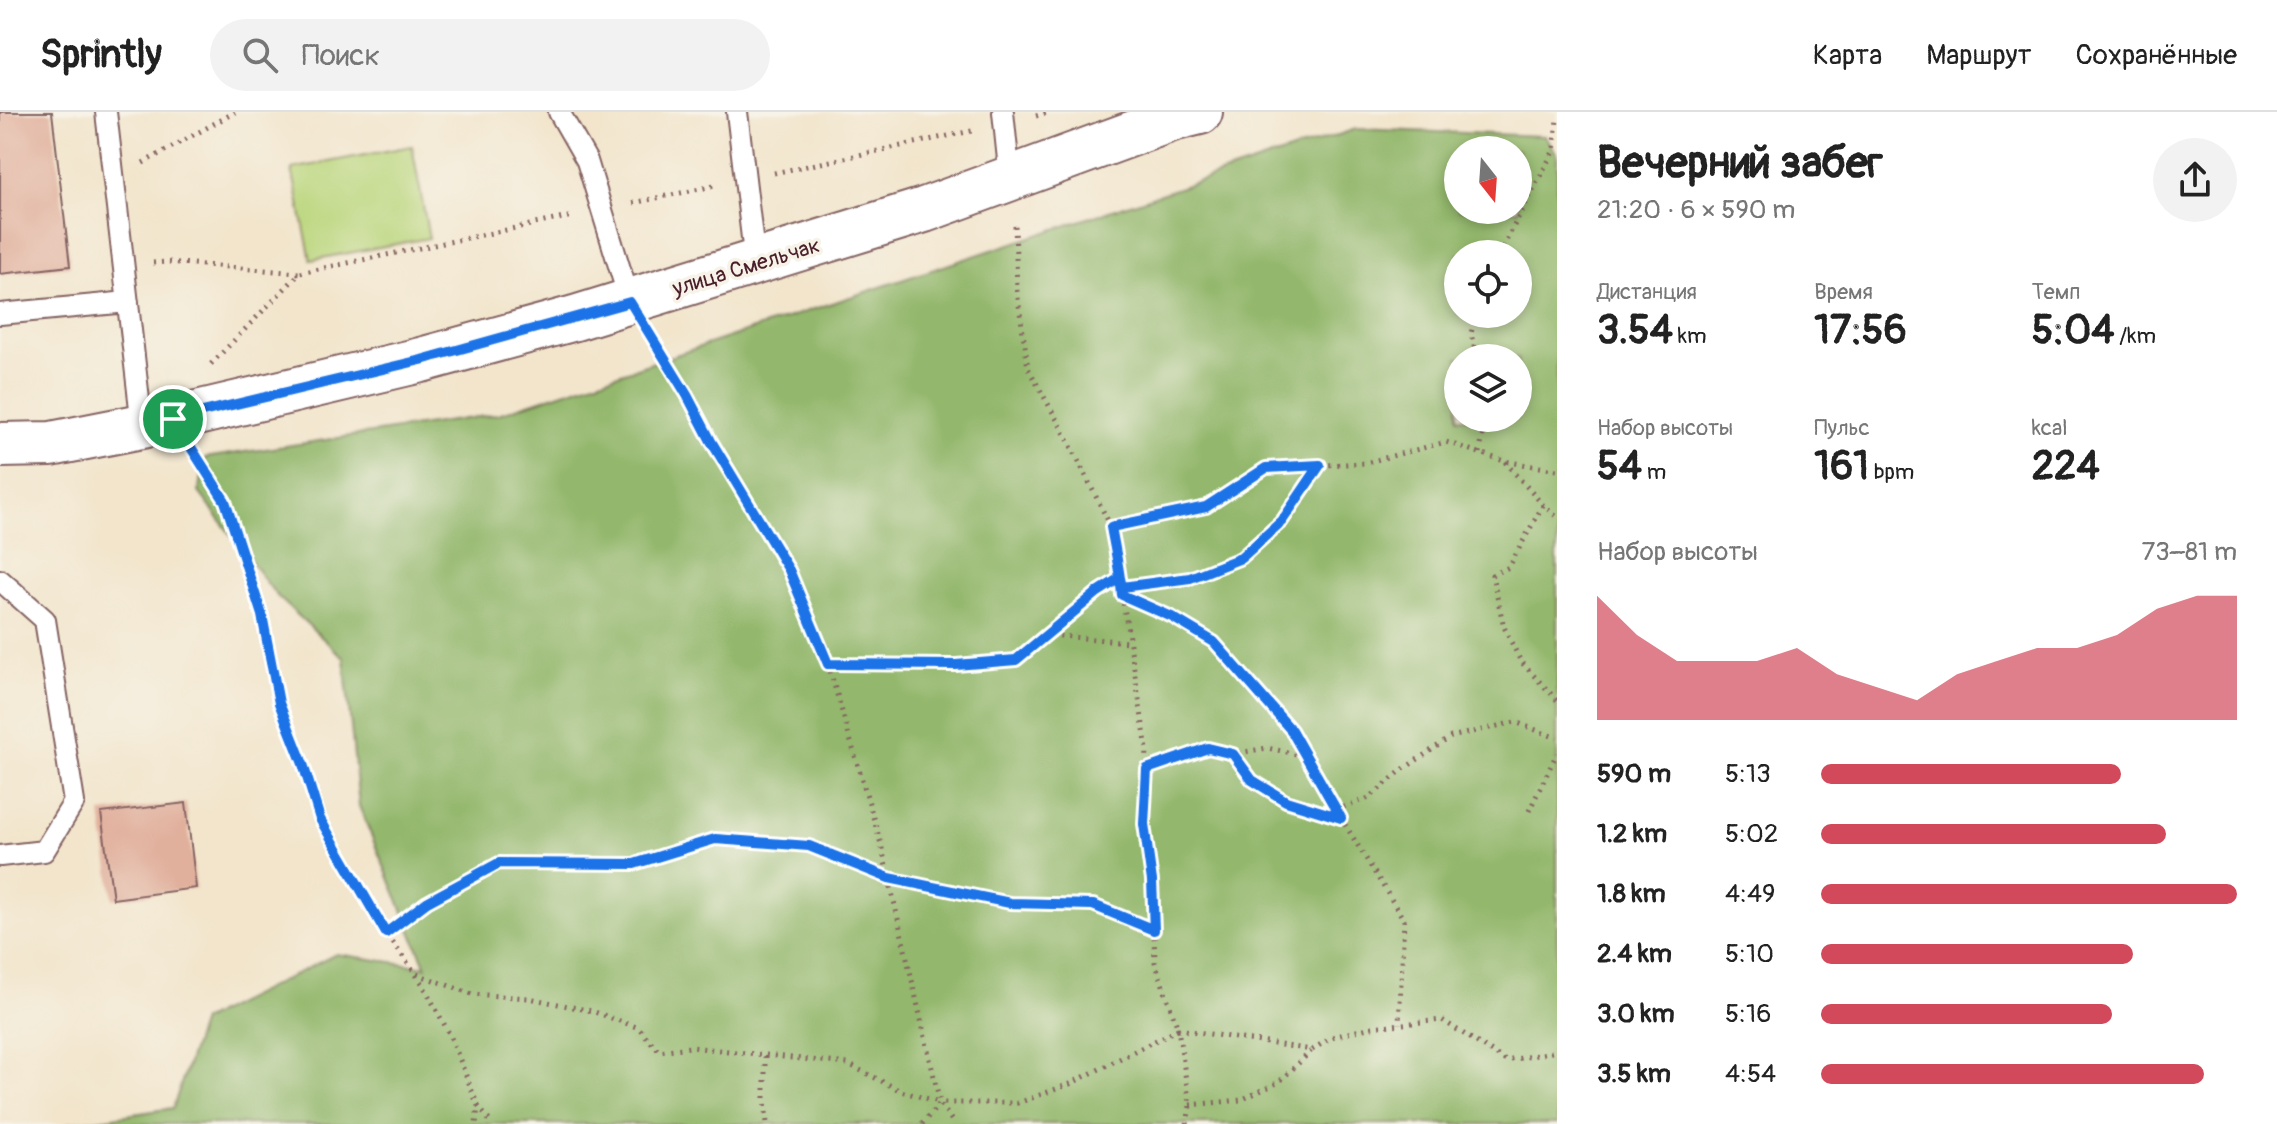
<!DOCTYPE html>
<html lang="ru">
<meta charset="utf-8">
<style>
:root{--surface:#fff;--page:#f2f2f2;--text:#222;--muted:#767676;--line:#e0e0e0;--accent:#d1495b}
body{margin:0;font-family:Pangolin,sans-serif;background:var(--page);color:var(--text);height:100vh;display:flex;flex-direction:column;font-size:30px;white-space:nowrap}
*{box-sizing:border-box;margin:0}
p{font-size:26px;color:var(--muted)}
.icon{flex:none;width:44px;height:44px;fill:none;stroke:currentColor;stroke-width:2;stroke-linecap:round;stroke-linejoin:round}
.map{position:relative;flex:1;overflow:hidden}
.panel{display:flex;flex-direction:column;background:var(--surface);width:720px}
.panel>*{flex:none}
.needle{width:52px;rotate:163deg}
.buttons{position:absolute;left:1444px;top:24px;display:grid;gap:16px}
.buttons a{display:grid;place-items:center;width:88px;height:88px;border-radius:50%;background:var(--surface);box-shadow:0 4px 12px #0003;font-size:40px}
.pin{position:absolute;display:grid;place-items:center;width:68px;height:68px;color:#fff;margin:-34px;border:4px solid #fff;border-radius:50%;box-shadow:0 2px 8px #0007}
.round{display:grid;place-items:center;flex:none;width:84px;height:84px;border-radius:42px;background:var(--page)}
.headline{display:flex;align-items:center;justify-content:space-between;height:136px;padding:0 40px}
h1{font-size:44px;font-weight:700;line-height:60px}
.stats{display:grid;grid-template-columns:repeat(3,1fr);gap:12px;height:136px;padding:8px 40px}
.stats div{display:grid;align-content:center}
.stats b{font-size:40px;font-weight:700}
.stats small{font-size:22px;font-weight:400}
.stats p{font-size:22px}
.chart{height:224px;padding:16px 40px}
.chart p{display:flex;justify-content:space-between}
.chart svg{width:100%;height:144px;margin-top:8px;fill:var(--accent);opacity:.7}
ul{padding:0 40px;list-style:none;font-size:26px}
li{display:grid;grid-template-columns:128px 96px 1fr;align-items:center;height:60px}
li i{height:20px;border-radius:10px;background:var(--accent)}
header{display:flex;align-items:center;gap:48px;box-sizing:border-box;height:112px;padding:0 40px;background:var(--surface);border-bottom:2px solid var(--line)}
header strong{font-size:38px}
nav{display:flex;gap:44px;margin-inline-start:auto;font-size:28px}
.search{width:560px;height:72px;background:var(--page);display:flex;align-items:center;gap:20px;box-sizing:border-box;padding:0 28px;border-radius:44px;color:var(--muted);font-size:30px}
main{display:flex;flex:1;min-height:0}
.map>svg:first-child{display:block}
.green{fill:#bad67c;stroke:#827a54;stroke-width:2}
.forest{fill:#93b76c;stroke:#6e6b4c;stroke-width:2;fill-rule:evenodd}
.building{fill:#e1b09d}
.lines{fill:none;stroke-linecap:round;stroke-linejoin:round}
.service-casing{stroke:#856463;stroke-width:24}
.tertiary-casing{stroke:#856463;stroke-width:48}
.path{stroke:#856463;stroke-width:5;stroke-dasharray:2 6;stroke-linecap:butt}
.service{stroke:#fff;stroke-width:20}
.tertiary{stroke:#fff;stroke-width:44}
.route-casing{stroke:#fff;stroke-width:16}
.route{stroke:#1a73e8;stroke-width:10}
.labels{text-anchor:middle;stroke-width:7;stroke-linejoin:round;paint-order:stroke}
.street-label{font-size:22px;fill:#4a1f2b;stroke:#f7f3e8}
</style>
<header>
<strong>Sprintly</strong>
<div class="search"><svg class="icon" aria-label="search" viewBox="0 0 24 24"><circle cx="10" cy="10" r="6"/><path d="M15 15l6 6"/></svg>Поиск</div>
<nav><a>Карта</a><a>Маршрут</a><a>Сохранённые</a></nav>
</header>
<main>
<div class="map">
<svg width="1557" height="1012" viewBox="0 0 1557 1012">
<rect width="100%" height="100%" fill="#f7f3e8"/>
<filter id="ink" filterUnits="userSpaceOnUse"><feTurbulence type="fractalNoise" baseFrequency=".0125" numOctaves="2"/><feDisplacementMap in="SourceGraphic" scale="16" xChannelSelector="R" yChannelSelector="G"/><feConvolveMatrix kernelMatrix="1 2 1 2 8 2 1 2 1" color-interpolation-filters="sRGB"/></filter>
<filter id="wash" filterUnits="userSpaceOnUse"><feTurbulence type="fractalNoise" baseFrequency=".006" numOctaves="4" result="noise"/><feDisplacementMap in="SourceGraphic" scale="32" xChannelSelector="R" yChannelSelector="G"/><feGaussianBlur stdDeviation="1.8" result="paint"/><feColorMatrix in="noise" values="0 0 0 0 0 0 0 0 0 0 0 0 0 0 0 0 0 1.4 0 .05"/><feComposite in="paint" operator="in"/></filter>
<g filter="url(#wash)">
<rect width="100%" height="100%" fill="#f2e5cc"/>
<path class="green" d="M412 34 429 126 311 148 292 57Z"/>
<path class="forest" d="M1356 17 1545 24 1557 42V1012H67L173 996 202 909 336 842 426 855 359 694 344 546 276 483 199 380 205 346 498 302ZM1458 38H1518V98H1458ZM1458 142H1518V202H1458ZM1458 246H1518V306H1458Z"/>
<g id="blocks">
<path class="building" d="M0 0H52L70 154 0 162Z
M186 691 196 776 113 787 101 701Z"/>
</g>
</g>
<g filter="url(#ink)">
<use href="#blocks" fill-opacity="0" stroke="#856463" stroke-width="2"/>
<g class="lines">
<g class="service-casing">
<path id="service" d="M106 0 142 314
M559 0 587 49 630 190
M737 0 755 151
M1003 0 1010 67
M0 202 128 190
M0 468 45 508 74 690 44 739 0 744"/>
</g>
<g class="tertiary-casing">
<path id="tertiary" d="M0 333 51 332 142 314 421 248 575 206 924 98 1172 7 1200 0"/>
</g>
<path class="path" d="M1036 4 1050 0
M143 51 235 0
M774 61 976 18
M633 91 714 74
M1499 142 1554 38 1557 7
M153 151 168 150 299 161
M1475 202 1471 222 1477 246
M654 228 789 458 828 552 881 732 940 991 954 1012
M211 252 300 161 573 104
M1480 341 1485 306
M197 345 225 389 262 503 279 591 303 652 320 707 386 821 422 871 450 923 478 994 476 1012
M1505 350 1543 393 1557 405
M1543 393 1509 455 1492 463 1504 515 1521 550 1557 588
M1111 415 1206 395 1266 356 1365 351 1446 330 1504 349 1557 358
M1122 475 1190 466 1241 446 1282 409 1320 354
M1123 484 1172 505 1214 530 1291 618 1336 698 1404 808 1399 912
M1049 522 1098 480 1120 466
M828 552 956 553 1016 548 1049 523 1129 530
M1233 642 1252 668 1286 689 1341 706
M1147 657 1208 636 1233 642 1267 636 1306 644
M1336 698 1369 686 1402 658 1451 625 1515 610 1557 626
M1529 699 1557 641
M386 821 427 790 499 751 634 752 715 727 809 734 889 766 1010 791 1093 793 1154 818
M417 862 472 882 529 886 592 899 639 916 659 939 691 935 848 952 901 979 939 990
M765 944V987L767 1012
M1190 993 1241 988 1279 970 1311 939
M478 994 492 1012
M922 1012 940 991H1018L1070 972 1178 917 1155 850 1152 769 1144 712 1147 637 1111 415 1066 324 1028 256 1017 179 1015 111
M1187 1012 1190 994 1178 917 1312 938 1332 925 1372 915 1442 908 1506 949 1557 939"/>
<use href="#service" class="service"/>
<use href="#tertiary" class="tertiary"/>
</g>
</g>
<g class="lines" filter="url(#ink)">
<g class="route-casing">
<path id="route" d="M173 307 225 389 262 503 279 591 303 652 320 707 386 821 427 790 499 751 634 752 715 727 809 734 889 766 1010 791 1093 793 1154 818 1152 769 1144 712 1147 657 1208 636 1233 642 1252 668 1286 689 1341 706 1291 618 1214 530 1172 505 1122 483C1120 460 1115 437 1111 415L1206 395 1266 356 1320 353 1282 409 1241 446 1190 466 1122 475 1120 466 1098 480 1016 548 956 553 828 552 789 458 711 329 687 283 630 190 421 248 173 307"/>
</g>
<use href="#route" class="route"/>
</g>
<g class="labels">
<g class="street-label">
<text transform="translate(746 154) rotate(-17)" y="8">улица Смельчак</text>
</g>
</g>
</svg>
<div class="buttons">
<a><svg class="needle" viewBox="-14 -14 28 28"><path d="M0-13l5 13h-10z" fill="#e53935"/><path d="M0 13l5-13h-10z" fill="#767676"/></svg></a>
<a><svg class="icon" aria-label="locate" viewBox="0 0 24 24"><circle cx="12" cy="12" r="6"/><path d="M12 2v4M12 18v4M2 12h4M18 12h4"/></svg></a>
<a><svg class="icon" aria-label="layers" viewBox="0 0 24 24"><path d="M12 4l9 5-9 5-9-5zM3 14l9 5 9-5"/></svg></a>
</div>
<div class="pin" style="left:173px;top:307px;background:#1e9e55"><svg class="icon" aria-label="arrive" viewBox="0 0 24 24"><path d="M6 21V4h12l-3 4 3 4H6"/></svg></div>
</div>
<section class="panel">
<div class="headline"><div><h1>Вечерний забег</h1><p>21:20 · 6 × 590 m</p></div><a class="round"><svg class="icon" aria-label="share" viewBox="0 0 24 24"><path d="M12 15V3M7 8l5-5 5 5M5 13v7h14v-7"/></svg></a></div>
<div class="stats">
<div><p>Дистанция</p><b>3.54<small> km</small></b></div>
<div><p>Время</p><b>17:56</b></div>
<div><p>Темп</p><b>5:04<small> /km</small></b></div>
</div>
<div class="stats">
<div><p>Набор высоты</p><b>54<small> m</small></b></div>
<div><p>Пульс</p><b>161<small> bpm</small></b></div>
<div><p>kcal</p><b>224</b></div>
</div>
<div class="chart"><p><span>Набор высоты</span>73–81 m</p>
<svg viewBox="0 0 160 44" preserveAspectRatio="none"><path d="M0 44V6L10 18L20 26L30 26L40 26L50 22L60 30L70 34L80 38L90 30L100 26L110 22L120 22L130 18L140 10L150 6L160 6V44z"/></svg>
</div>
<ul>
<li><b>590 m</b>5:13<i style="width:72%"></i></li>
<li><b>1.2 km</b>5:02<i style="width:83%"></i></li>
<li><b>1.8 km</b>4:49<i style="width:100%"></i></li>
<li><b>2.4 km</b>5:10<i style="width:75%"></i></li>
<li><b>3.0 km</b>5:16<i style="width:70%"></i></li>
<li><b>3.5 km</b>4:54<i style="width:92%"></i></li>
</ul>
</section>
</main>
